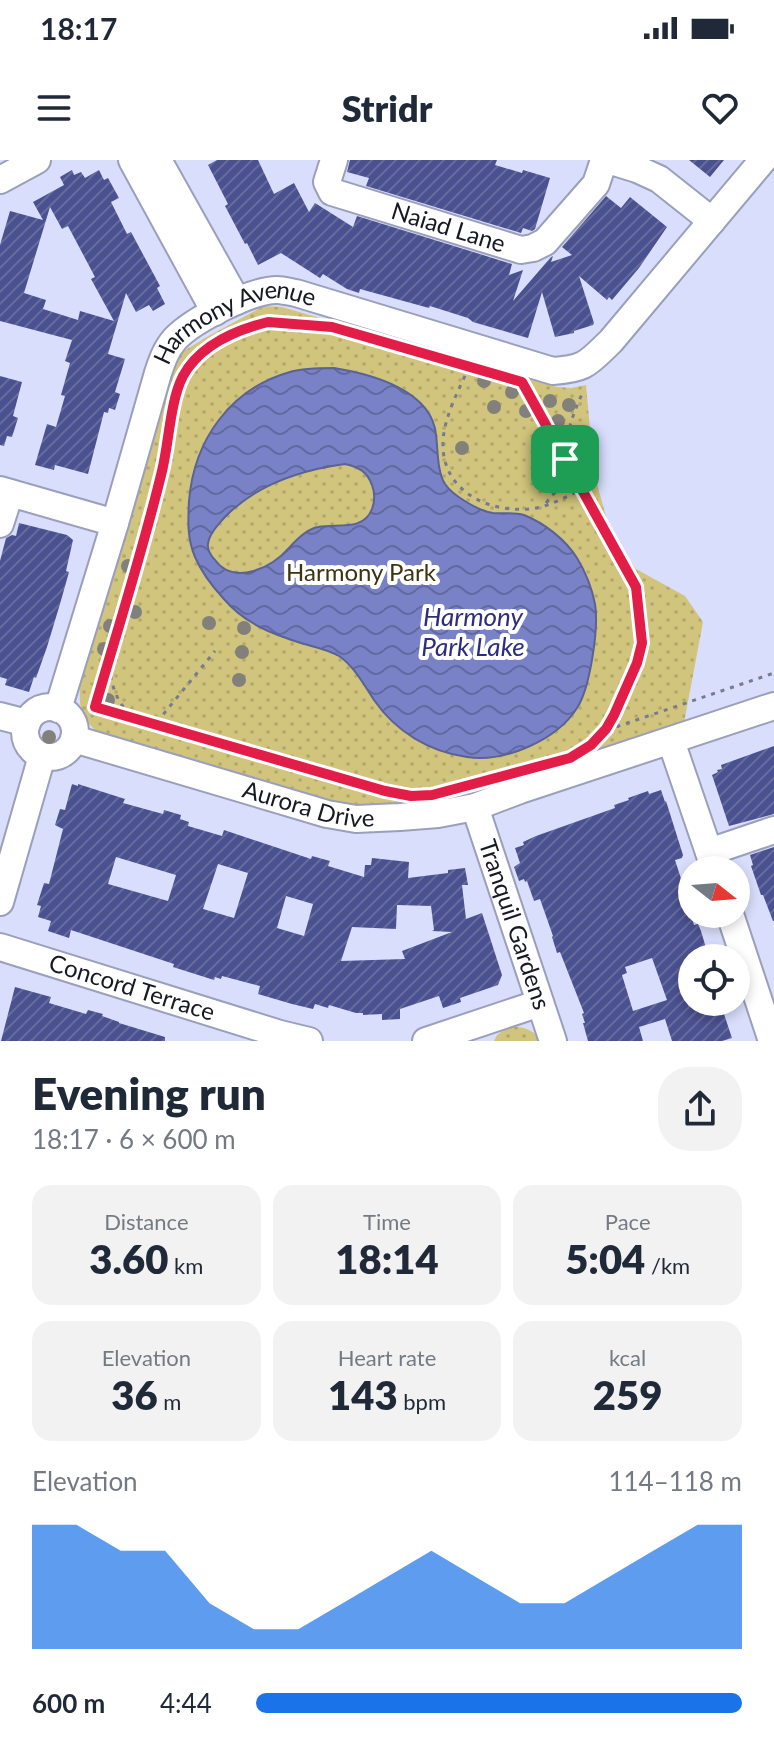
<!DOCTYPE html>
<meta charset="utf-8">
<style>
:root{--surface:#fff;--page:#f2f2f3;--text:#1f2937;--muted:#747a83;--accent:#1a73e8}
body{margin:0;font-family:Lato,sans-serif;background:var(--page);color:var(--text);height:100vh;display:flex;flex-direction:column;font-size:30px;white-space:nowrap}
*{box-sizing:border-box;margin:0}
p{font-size:26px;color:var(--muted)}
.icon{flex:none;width:44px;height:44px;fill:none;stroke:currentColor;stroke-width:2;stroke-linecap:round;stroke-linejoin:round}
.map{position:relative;height:881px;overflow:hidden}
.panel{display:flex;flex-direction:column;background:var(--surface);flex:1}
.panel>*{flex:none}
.needle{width:52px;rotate:107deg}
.tools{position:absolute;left:678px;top:696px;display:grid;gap:16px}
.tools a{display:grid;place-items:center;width:72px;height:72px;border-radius:50%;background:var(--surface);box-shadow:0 4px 12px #0003;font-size:40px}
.pin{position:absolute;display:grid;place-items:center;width:68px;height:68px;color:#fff;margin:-34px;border-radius:16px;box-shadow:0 4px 12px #0006}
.round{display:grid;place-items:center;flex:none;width:84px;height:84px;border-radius:32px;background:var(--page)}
.headline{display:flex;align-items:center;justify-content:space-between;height:136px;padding:0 32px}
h1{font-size:44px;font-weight:800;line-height:60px}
.stats{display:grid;grid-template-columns:repeat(3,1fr);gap:12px;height:136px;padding:8px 32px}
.stats div{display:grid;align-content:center;border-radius:20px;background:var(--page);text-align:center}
.stats b{font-size:40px;font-weight:800}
.stats small{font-size:22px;font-weight:400}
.stats p{font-size:22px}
.chart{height:224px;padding:16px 32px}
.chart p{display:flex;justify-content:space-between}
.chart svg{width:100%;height:144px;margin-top:8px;fill:var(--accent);opacity:.7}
ul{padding:0 32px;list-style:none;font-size:26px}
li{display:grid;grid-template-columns:128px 96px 1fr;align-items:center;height:60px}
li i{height:20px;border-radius:10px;background:var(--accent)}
.status{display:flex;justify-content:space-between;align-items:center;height:56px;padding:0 40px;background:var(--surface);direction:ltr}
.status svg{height:22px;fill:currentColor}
header{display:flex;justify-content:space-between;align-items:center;height:104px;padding:0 32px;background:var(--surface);font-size:36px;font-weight:800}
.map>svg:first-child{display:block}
.park{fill:url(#park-dots)}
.water{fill:url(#water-waves);stroke:#5b6295;stroke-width:2;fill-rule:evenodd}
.building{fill:url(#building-hatch);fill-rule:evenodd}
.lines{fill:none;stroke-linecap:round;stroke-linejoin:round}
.minor-casing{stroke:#9a9fbb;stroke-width:30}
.path{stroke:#777b8f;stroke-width:3;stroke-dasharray:4 6;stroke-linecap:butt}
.minor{stroke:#fff;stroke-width:26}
.tree{fill:#82807a}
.route-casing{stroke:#fff;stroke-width:16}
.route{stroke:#e11d48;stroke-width:10}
.labels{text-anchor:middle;stroke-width:8;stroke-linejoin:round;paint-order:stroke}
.street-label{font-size:24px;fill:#161822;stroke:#fff}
.park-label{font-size:24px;fill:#3b3410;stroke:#fff}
.water-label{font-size:26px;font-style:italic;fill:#2d2d7e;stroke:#fff}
</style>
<div class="status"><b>18:17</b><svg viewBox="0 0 49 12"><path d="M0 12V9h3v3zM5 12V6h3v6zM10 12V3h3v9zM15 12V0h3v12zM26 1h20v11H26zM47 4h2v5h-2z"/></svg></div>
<header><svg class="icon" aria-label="menu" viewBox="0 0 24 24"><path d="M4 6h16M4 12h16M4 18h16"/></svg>Stridr<svg class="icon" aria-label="heart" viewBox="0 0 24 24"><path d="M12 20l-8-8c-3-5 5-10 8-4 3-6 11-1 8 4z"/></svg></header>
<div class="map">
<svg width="774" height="881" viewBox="0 0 774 881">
<defs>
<pattern id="park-dots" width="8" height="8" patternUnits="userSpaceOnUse" patternTransform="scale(2)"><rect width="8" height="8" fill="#d1c47c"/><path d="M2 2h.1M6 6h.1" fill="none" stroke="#b3a86b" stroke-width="1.8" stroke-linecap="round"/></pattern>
<pattern id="water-waves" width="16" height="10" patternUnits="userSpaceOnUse" patternTransform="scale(2)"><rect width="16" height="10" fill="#7982c6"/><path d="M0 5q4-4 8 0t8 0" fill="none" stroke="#6269a0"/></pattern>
<pattern id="building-hatch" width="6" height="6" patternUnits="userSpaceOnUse" patternTransform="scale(2)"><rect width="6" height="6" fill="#4a5191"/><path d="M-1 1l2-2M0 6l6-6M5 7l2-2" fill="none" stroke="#666b9c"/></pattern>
</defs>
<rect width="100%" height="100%" fill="#d9defc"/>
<path class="park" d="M264 146 282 147 557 227 571 228 586 225 594 313 610 371 636 409 685 436 703 462 683 568 470 639 349 652 101 575C79 557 78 546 81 518L169 209 179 194 205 178Z
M509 867C522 866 534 870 542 881H494L497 875Z"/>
<path class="water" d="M334 208C371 214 432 230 436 275 438 289 437 312 445 324 453 336 479 351 493 353 503 354 514 352 524 355 544 363 565 379 577 398 585 411 592 429 595 444 599 468 590 528 577 548 557 580 504 603 467 597 430 592 396 572 374 540 364 525 354 506 339 496 329 490 315 487 304 484 272 474 245 464 223 438 213 427 201 411 195 397 187 378 188 361 189 341 194 280 230 229 290 212 304 208 320 208 334 208ZM345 304C358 307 367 311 372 325 375 333 375 341 372 349 363 372 337 363 318 367 307 369 296 380 289 388 272 408 234 426 215 400 211 396 207 389 208 384 209 374 218 365 224 358 256 324 301 310 345 304Z"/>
<path class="building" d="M217 0H258L274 34 294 23 309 52 315 43 353 67 357 56 512 104 509 115 523 110 513 141 551 97 553 96 551 102 572 95 562 87 606 36 621 48 630 37 667 67 639 108 612 140 609 137 607 140 579 116 594 163 593 165 574 171V173L555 177 542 132 528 178 473 162 468 158 430 146 429 148 360 129 359 133 347 129 323 114 320 118 281 93 258 105 247 83 245 84 225 46 228 44 208 5Z
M350 0H497L495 5 522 13 523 10 550 18 535 69 532 71 523 68 521 73 366 26 369 18 347 12Z
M689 0H724L710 17Z
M72 10 74 15 81 12 85 18 99 10 104 20 108 18 119 38 111 42 127 74 131 72 160 126 157 128 165 144 153 151 149 145 136 152 126 133 108 194 125 199 115 232 120 234 115 250 109 248 108 253 104 252 88 314 55 305 54 310 35 305 47 264 56 267 65 236 61 235 70 203 65 201 72 180 0 161V85L10 51 43 60 33 42 64 25 60 17ZM50 47 62 69 68 66 95 117 91 119 114 161 80 151 78 160 43 149 46 140 24 133Z
M0 216 22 222 13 256 18 258 12 277 7 276 4 286 0 285Z
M19 363 67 375 73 380 66 411 69 412 60 444 47 487 36 518 34 517 29 532 5 525 7 519 0 517V401L6 378 12 375 16 376Z
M774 586V654L729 666 712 615 718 612 717 610 722 609 721 605Z
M72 624 78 626V624L125 639 123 643 163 654 164 650 181 655 180 659 189 662 188 666 222 676 224 670 311 699 312 696 330 701 328 706 364 717 365 705H371L372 698 409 702 408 718 448 713V710L465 708 468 725H462L466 759 482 753 502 815 498 825 460 838 461 842 443 848 439 836 400 849V859L382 860V854L363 855V853H356L329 845 328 848 315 844 313 849 292 844 258 834 260 826 222 816 221 819 215 817 214 820 173 807 174 804 71 770 69 778 48 771 51 761 38 757 41 746 37 745 44 723 49 724 63 669 55 665 60 649 65 650ZM116 697 176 715 168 741 108 724ZM218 704 248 713 234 758 203 749ZM286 736 313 744 304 776 277 768ZM397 745 431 746 434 770 432 771 452 772 402 791 405 799 341 801 352 767 396 769Z
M661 630 665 642 666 641 683 695 682 698 675 700 687 737H685L694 765 698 764 701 771 709 798H692V842H720L732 878 722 881H672L665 859 639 867 643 881H588L583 863H585L582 854 584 853 560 792 557 793 552 777 553 776 540 739 534 741 527 721 525 722 524 719 519 721 514 707 520 703 515 688 524 685 523 682 536 676 615 648 614 645 629 640 628 638 648 631 649 634ZM652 798 667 840 633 851 622 815 627 813 625 807Z
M774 687V761H773L763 735H761L751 706 753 705 750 695Z
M15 827 51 837 49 843 86 854 88 850 103 854 102 856 119 862V863L165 877V881H1Z"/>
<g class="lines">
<g class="minor-casing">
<g id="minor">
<path d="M132 0 215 152"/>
<path d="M158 0 237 141"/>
<path id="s1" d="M334 0 327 22 332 32 521 90 533 88 545 82 596 24 604 0"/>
<path d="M608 0 637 9 659 19 712 61"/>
<path d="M0 20 37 0"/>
<path d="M0 330 115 363"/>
<path d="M0 364 10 333"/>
<circle cx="50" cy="572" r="25"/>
<path id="s2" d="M58 549 115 363 158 213C162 201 166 189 175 179 193 160 251 130 277 130 283 130 290 132 296 133L553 211C586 209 588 203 611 181L763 0"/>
<path d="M0 556 27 563"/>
<path id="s3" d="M74 579 327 654 356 659 400 657 438 654 475 647 520 630 774 546"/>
<path d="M671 581 715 710"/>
<path id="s4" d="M475 647 553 881"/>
<path d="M709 692 774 670"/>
<path d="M0 742 42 596"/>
<path d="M730 754 772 881"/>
<path id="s5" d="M0 787 280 874 309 881"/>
<path d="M426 881 540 843"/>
</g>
</g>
<path class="path" d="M268 162 332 167 522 222 636 427 642 483 637 503 614 555 606 569 591 585 570 598 432 635 411 636 385 631 95 547C118 468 143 390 162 311 169 284 170 239 183 216 200 185 236 170 268 162Z
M469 207C459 230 444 256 443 282 441 335 497 357 541 347 555 343 568 336 581 330
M565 297C566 274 573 253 583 232
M546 343 572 312
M109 506C111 524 117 544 132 556
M157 562 215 491
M607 570 774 513"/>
<use href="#minor" class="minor"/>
</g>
<g class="tree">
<circle cx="484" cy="221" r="7"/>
<circle cx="512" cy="232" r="7"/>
<circle cx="550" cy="241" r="7"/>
<circle cx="569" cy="245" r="7"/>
<circle cx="494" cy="247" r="7"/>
<circle cx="526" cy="251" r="7"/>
<circle cx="558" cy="261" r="7"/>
<circle cx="462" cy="288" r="7"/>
<circle cx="128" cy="406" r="7"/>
<circle cx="135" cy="452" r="7"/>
<circle cx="209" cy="463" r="7"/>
<circle cx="110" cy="466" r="7"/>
<circle cx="244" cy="468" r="7"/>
<circle cx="104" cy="489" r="7"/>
<circle cx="242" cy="492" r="7"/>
<circle cx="239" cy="520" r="7"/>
<circle cx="108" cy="540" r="7"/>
<circle cx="49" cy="577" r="7"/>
</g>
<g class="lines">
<g class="route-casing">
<path id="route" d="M268 162 332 167 522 222 636 427 642 483 637 503 614 555 606 569 591 585 570 598 432 635 411 636 385 631 95 547C118 468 143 390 162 311 169 283 170 241 183 216 200 185 236 170 268 162Z"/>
</g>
<use href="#route" class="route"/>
</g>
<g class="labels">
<g class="street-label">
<text dy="8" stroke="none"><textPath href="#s1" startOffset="156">Naiad Lane</textPath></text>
<text dy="8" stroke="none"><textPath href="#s2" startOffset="452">Harmony Avenue</textPath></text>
<text dy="8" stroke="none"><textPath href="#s3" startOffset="244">Aurora Drive</textPath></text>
<text dy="8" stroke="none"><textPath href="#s4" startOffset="124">Tranquil Gardens</textPath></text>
<text dy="8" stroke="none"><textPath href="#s5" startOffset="138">Concord Terrace</textPath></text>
</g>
<g class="park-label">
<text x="361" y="421">Harmony Park</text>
</g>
<g class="water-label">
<text x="473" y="466">Harmony<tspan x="473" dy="30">Park Lake</tspan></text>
</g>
</g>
</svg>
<div class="tools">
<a><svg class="needle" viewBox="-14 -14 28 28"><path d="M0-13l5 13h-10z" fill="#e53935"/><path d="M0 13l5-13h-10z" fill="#747a83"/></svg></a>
<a><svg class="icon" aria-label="locate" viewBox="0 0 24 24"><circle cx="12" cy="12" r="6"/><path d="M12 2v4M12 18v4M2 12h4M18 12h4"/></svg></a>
</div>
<div class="pin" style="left:565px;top:299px;background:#1e9e55"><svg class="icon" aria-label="arrive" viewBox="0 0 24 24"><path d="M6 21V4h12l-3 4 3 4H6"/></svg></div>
</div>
<section class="panel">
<div class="headline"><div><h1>Evening run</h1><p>18:17 · 6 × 600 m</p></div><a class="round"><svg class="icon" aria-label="share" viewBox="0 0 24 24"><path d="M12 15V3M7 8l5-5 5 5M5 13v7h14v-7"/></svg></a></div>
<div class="stats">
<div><p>Distance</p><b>3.60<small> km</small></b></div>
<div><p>Time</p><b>18:14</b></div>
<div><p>Pace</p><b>5:04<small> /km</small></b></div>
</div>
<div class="stats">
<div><p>Elevation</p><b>36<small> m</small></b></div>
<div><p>Heart rate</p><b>143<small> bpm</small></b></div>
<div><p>kcal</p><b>259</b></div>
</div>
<div class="chart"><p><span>Elevation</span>114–118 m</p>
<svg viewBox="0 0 160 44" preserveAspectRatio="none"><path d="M0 44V6L10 6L20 14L30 14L40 30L50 38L60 38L70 30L80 22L90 14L100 22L110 30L120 30L130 22L140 14L150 6L160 6V44z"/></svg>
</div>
<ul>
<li><b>600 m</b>4:44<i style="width:100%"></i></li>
</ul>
</section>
